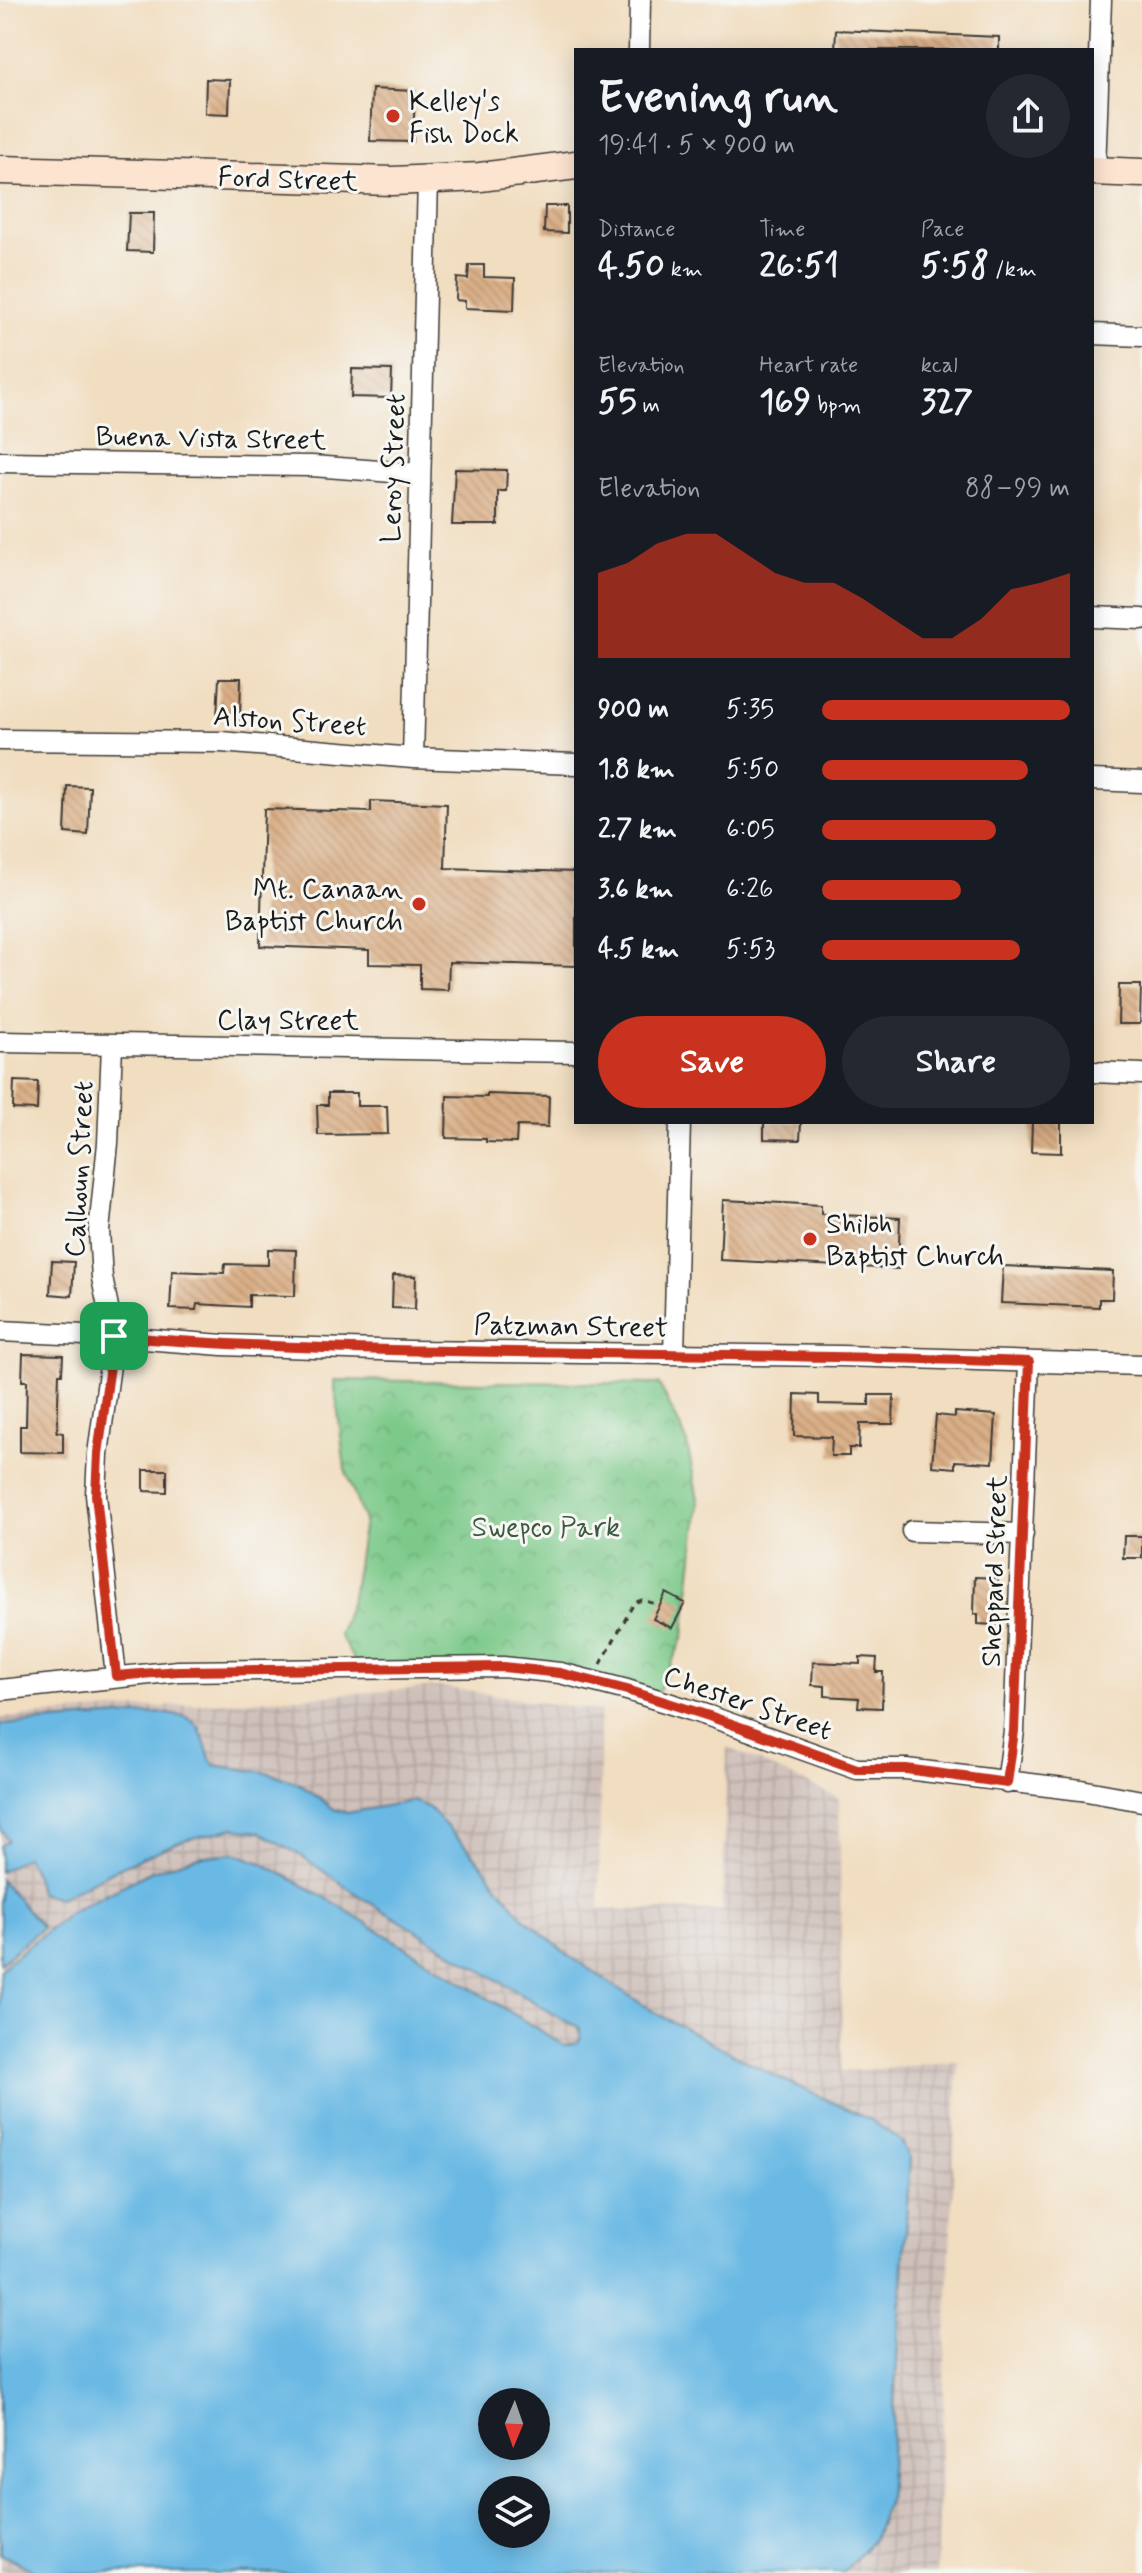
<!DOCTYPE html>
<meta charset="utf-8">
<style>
:root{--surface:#171b24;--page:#242831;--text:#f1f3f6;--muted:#9ea1a6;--accent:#c8321e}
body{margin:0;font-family:Mynerve,sans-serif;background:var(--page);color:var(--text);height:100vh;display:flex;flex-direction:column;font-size:30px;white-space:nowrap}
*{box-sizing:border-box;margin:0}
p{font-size:26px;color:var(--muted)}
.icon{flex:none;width:44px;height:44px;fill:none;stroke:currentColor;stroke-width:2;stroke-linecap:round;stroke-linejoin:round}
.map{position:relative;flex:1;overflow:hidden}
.drawer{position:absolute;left:574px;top:48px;width:520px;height:1076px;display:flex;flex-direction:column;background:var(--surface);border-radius:0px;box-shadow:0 4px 20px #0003}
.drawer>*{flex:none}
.needle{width:52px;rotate:182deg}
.tools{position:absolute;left:478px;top:2388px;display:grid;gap:16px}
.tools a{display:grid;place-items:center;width:72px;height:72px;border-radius:50%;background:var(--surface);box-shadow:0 4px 20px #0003;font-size:40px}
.pin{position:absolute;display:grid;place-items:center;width:68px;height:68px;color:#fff;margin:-34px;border-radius:16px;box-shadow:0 4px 12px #0006}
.round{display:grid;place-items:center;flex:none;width:84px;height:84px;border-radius:42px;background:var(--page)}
.head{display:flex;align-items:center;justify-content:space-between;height:136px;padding:0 24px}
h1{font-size:44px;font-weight:700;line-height:60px}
.metrics{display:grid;grid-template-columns:repeat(3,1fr);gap:12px;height:136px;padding:8px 24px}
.metrics div{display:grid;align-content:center}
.metrics b{font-size:34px;font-weight:700}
.metrics small{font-size:22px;font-weight:400}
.metrics p{font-size:22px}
.chart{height:224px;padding:16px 24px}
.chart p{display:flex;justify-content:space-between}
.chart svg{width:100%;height:144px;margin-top:8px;fill:var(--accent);opacity:.7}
.cta{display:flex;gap:16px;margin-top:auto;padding:16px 24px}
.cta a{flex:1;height:92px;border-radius:48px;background:var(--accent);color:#fff;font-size:32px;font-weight:700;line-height:92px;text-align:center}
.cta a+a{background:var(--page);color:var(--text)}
ul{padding:0 24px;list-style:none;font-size:26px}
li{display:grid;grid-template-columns:128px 96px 1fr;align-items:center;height:60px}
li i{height:20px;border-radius:10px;background:var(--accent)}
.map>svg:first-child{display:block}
.industrial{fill:url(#industrial-grid);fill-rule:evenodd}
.park{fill:url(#park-crowns);stroke:#4c7252;stroke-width:2}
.water{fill:#6ab9e4;stroke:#436a80;stroke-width:2;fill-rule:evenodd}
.building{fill:url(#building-back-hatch)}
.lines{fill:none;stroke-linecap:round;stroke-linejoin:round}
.street-casing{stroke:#3c3934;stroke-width:23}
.secondary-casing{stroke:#3c3934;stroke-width:31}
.path{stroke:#3c3934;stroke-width:3;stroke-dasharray:6 6;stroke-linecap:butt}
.street{stroke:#fff;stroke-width:20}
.secondary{stroke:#fde4d0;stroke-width:28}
.route-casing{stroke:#fff;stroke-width:16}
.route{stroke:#c8321e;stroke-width:10}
.poi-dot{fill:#c8321e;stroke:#f6f6f2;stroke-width:3}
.labels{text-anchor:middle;stroke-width:6;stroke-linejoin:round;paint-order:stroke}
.poi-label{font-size:28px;fill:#1c1c1c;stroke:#f6f6f2;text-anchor:start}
.street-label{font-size:28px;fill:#1c1c1c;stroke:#f6f6f2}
.park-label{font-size:28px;fill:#3d5942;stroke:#f6f6f2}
</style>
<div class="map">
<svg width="1142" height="2573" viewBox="0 0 1142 2573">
<defs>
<pattern id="industrial-grid" width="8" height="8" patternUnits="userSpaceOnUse" patternTransform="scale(2)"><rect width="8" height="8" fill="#cfc0ba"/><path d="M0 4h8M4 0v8" fill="none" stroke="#b1a49f"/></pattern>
<pattern id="park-crowns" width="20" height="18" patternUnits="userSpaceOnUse" patternTransform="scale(2)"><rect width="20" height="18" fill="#7bc989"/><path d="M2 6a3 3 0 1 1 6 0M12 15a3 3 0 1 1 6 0" fill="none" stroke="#6aac76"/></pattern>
<pattern id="building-back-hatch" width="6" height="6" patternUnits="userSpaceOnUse" patternTransform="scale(2)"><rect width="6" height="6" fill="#d9ae86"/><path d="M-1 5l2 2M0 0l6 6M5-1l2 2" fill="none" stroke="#ba9573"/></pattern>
</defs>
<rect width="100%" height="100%" fill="#f6f6f2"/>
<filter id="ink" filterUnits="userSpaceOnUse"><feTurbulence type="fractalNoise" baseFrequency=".0125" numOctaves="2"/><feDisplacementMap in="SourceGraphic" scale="16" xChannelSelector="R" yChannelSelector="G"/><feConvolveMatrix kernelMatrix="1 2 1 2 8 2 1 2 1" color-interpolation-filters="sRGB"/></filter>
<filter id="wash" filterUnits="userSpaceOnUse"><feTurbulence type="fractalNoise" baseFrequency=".006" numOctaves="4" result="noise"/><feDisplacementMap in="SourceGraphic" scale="32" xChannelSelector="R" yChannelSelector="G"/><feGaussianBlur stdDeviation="1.8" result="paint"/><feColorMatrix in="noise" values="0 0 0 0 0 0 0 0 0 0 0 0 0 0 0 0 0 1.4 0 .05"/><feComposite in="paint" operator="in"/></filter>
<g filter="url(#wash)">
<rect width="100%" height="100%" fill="#f1ddbf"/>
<path class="industrial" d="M440 1687 600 1711 599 1909 722 1911 727 1747 839 1798 842 2072 958 2061 936 2573H0V1718ZM492 2402H536V2446H492ZM492 2490H536V2534H492Z"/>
<path class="park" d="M334 1380 659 1384 686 1439 699 1504 684 1636 655 1699 560 1673 359 1669 339 1635 352 1597 364 1521 345 1469Z"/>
<path class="water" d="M161 1713C169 1715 181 1715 188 1718 206 1725 203 1751 214 1765L270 1773 300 1784 334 1809 347 1813 412 1801 428 1807 475 1856 522 1916 568 1955 657 2014 775 2076 871 2120 901 2141 910 2159 888 2500 874 2539 843 2573H39L0 2554V1970L8 1962 72 1911 152 1871 196 1857 234 1853 262 1863 323 1896 565 2046 578 2043 581 2036 579 2027 562 2019 362 1898 303 1857 260 1832 234 1828 184 1840 120 1867 60 1898 39 1893 34 1871 26 1857 0 1872V1846L8 1840 0 1828V1725ZM492 2402H536V2446H492ZM492 2490H536V2534H492Z
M0 1879 42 1927 0 1963Z"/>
<g id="blocks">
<path class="building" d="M836 30 999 37V50H835Z
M206 79 230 80 229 114 205 113Z
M372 89 415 91 413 142 370 141Z
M545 206H567V233L544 232Z
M129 213H154L153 252 127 251Z
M469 265H484V277L515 278 514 310 465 308V301L456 300 457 278 468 279Z
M352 369 392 370 391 398 351 397Z
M455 469 507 470 506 491H498V525H452Z
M219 678H241L240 719 217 718Z
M67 786 90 787 88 835 65 833Z
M371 801 447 804 445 868 576 872V966L449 962 448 990 420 989V965L369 964V950L260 946 264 809 371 812Z
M1119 985H1141L1140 1024H1118Z
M14 1081 38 1082 37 1110 13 1109Z
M328 1093H357V1106H387L388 1134 318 1135 317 1105H328Z
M487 1094 549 1096 548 1127 517 1126 516 1143 486 1142V1139L446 1138 447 1096 487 1097Z
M764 1122H801L800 1140 764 1139Z
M1032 1122H1061V1153L1031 1152Z
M723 1200 821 1205V1214L900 1218 898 1269 720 1260Z
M268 1249 296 1250 295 1296 249 1295V1307L197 1304 196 1310 170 1309 172 1271 224 1273 225 1264 268 1265Z
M52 1261 74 1262 72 1296 50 1294Z
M1003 1266 1113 1271 1112 1299H1099V1307L1001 1303Z
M393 1275 416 1276 415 1309 392 1308Z
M23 1354 63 1355 62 1374H59L57 1432 63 1433V1453L20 1452V1426H26L27 1381H22Z
M795 1394 819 1395V1404L869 1405V1395H894L893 1424H860L859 1448H849V1456H831L832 1437 794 1436Z
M955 1412 996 1415 993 1463 955 1461V1468L932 1466 936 1415 955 1417Z
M144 1470H167V1492L144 1491Z
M1124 1536H1142V1558H1123Z
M975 1577 998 1578 996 1625 978 1624V1614H974Z
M666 1593 685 1603 672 1628 653 1619Z
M860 1657 877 1658 876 1672H883L882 1708 858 1707 859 1698 825 1696V1686L812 1685 813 1662 860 1664Z"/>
</g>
</g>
<g filter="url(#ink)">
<use href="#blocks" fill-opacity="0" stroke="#3c3934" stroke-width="2"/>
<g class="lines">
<g class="street-casing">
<path id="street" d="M639 50 640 0
M1095 171 1101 0
M1092 334 1142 336
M0 462 312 466 420 474
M1092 617 1142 619
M0 740 221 742 413 758 576 764
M413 758 428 180
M1092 780 1142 782
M0 1042 576 1052
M112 1045 108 1143 99 1231 102 1278 114 1336 98 1454 96 1495 116 1676
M1092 1072 1142 1074
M0 1331 105 1336 222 1345 410 1351 842 1356 1142 1365
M674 1354 680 1122
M912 1531 1023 1534
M0 1690 178 1671 503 1667 560 1673 627 1690 709 1716 857 1769H906L1081 1790 1142 1801
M1007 1783 1014 1731 1029 1362"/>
</g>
<g class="secondary-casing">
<path id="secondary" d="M0 170 393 181 480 177 576 165
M1092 171 1142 173"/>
</g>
<path class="path" d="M601 1664 634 1603 642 1600 659 1605"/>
<use href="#street" class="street"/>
<use href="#secondary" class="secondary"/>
</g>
</g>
<g class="lines" filter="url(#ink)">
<g class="route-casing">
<path id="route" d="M114 1336C273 1350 433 1351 592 1353 738 1355 883 1357 1029 1362L1014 1731 1007 1783 906 1769H857L709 1716 627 1690 560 1673 503 1667 178 1671 116 1676 96 1495 98 1454Z"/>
</g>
<use href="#route" class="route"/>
</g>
<g class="poi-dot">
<circle cx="393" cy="116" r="8"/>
<circle cx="419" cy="904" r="8"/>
<circle cx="810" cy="1239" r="8"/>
</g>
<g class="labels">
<g class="poi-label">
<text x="409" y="110">Kelley's<tspan x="409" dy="32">Fish Dock</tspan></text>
<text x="403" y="898" text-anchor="end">Mt. Canaan<tspan x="403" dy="32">Baptist Church</tspan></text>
<text x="826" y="1233">Shiloh<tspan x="826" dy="32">Baptist Church</tspan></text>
</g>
<g class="street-label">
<text transform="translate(288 178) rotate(2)" y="10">Ford Street</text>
<text transform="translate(211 437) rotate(1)" y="10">Buena Vista Street</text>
<text transform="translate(392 468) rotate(-88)" y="10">Leroy Street</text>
<text transform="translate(290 720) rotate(4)" y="10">Alston Street</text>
<text x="288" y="1029">Clay Street</text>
<text transform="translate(78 1169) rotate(-87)" y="10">Calhoun Street</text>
<text transform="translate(571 1325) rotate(1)" y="10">Patzman Street</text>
<text transform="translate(993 1571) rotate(-88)" y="10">Sheppard Street</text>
<text transform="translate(748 1702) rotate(19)" y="10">Chester Street</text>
</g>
<g class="park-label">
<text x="546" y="1536">Swepco Park</text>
</g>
</g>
</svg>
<div class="tools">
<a><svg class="needle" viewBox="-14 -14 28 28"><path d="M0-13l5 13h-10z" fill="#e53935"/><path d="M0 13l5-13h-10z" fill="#9ea1a6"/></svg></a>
<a><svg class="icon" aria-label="layers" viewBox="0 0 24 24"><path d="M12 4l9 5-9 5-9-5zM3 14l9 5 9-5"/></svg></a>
</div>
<div class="pin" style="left:114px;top:1336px;background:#1e9e55"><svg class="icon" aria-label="arrive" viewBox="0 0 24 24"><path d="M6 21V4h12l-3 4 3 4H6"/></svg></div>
<section class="drawer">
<div class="head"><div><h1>Evening run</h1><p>19:41 · 5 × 900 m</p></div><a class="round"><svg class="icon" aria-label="share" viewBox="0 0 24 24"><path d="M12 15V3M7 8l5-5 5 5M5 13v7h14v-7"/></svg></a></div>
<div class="metrics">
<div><p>Distance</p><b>4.50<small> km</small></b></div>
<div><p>Time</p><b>26:51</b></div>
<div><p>Pace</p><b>5:58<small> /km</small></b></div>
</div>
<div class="metrics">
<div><p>Elevation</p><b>55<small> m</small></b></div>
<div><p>Heart rate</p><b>169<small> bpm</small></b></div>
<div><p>kcal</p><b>327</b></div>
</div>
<div class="chart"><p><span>Elevation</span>88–99 m</p>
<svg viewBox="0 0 160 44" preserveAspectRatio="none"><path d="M0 44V18L10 15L20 9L30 6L40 6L50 12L60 18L70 21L80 21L90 26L100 32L110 38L120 38L130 32L140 23L150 21L160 18V44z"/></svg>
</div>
<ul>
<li><b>900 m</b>5:35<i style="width:100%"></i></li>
<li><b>1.8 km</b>5:50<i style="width:83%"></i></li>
<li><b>2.7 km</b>6:05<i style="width:70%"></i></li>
<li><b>3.6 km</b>6:26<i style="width:56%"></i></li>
<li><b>4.5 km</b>5:53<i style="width:80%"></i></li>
</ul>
<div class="cta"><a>Save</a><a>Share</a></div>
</section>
</div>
